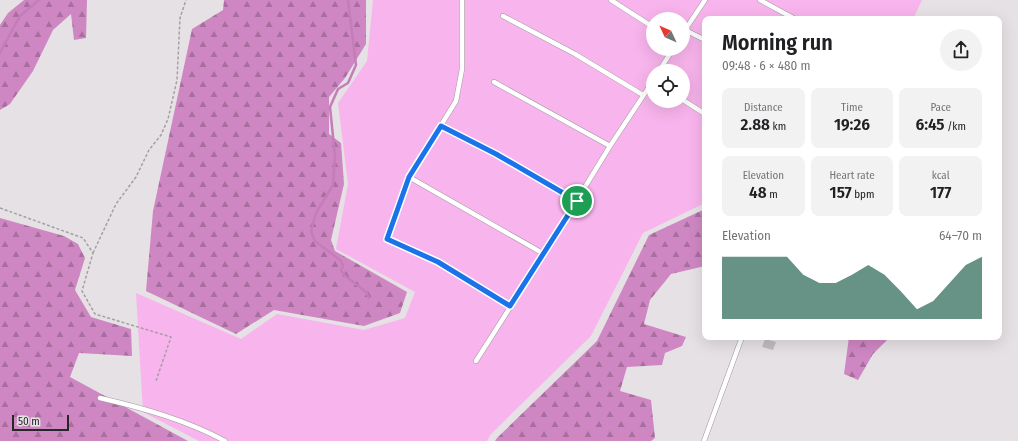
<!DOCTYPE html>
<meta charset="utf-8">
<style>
:root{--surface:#fff;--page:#f2f2f2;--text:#202124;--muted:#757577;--accent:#276654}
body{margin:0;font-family:"Fira Sans Condensed",sans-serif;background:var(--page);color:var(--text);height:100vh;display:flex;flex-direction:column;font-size:15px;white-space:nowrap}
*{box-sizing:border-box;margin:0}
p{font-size:13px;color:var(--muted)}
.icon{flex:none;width:22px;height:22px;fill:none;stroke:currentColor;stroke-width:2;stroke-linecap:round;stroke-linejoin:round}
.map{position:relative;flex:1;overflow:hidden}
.sheet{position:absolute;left:702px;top:16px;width:300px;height:324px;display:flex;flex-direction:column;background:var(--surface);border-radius:8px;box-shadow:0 4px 16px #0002}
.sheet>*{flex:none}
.needle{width:26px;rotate:314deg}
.buttons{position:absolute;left:646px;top:12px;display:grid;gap:8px}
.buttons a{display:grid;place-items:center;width:44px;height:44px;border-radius:50%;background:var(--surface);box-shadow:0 4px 16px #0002;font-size:20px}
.scale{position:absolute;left:12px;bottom:10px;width:57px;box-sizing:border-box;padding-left:4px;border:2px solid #282628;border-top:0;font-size:11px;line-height:14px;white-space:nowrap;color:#282628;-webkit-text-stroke:3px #e6e1e5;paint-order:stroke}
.pin{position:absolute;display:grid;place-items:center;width:34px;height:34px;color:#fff;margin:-17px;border:2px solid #fff;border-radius:50%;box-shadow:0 1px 4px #0007}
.round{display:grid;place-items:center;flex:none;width:42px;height:42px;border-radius:21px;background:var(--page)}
.summary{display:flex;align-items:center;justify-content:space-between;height:68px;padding:0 20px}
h1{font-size:22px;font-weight:600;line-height:30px}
.metrics{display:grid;grid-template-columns:repeat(3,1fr);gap:6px;height:68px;padding:4px 20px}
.metrics div{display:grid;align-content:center;border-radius:8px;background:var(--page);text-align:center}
.metrics b{font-size:17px;font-weight:600}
.metrics small{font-size:11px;font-weight:400}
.metrics p{font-size:11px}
.chart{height:112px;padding:8px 20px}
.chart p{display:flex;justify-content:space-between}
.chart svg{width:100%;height:72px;margin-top:4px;fill:var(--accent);opacity:.7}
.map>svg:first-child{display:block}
.forest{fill:url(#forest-firs)}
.garden{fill:#f8b4ec;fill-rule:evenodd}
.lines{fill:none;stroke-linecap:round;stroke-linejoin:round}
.stream{stroke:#c47db9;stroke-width:2.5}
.building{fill:#c1bcc0}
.lane-casing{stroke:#9d999c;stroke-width:5.5}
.path{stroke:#a39fa2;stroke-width:1.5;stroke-dasharray:3 2;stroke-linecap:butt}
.lane{stroke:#fff;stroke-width:4.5}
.route-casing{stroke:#fff;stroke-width:8}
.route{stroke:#1a73e8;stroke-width:5}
</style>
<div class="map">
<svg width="1018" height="441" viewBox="0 0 1018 441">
<defs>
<pattern id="forest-firs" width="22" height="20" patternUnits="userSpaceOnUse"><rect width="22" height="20" fill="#cf87c3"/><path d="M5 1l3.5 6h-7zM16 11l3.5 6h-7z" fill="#a86e9e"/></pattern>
</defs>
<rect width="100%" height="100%" fill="#e6e1e5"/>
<path class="forest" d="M24 0H87L86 38 74 40 71 14 53 30 33 71 10 104 0 110V25L8 13Z
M224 0H366V44L345 78 329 97V134L341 143 344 184 331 240 335 251 407 292 400 313 364 326 274 310 236 334 146 291 153 211 192 29 223 10Z
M705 209V266L671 274 650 300 644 324 686 337 682 346 665 353 662 365 627 367 620 391 651 400 655 438 651 441H495L497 438 597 341 649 235Z
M0 218 64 236 78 244 85 258 75 290 91 317 131 329 132 356 79 353 70 377 188 441H0Z
M849 337H890L873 354 858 380 844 374Z"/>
<path class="garden" d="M373 0H922L913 19H705V203L643 233 591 336 491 434 487 441H199L143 412 136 293 241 339 277 314 364 330 405 318 415 292 336 249 348 184 338 103 367 61ZM653 19H683V49H653ZM653 71H683V101H653Z"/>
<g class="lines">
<path class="stream" d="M348 0 356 65 348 83 338 89 330 107 335 156 333 185 316 213 311 231 315 241 341 261 343 266 341 270 343 274 366 292 369 298
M0 53 20 16 39 0"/>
</g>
<path class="building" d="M765 339 776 342 773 350 762 347Z"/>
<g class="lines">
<g class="lane-casing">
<path id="lane" d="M462 0V69L456 101 409 177 387 239 438 262 510 306
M611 0 653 27
M760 0 795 19
M503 16 575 54 643 95
M685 30 705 40
M683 33 705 0
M659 71 673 49
M494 82 610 146
M683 100 705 114
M441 126 496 154 577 201
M409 177 544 254
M476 361 544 254 610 146 653 81
M100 398C143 408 186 420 225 441
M704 441 742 337"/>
</g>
<path class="path" d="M0 208 83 238 93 253 82 291 95 314 171 337 156 381
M93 253 116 204 136 177 149 150 161 135 168 119 177 80 180 18 186 0"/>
<use href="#lane" class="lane"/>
</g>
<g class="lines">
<g class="route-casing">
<path id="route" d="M441 126 496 154 577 201 510 306 438 262 387 239 409 177Z"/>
</g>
<use href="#route" class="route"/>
</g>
</svg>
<div class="buttons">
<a><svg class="needle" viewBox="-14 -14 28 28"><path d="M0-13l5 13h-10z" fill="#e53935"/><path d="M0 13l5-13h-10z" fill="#757577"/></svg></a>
<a><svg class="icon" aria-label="locate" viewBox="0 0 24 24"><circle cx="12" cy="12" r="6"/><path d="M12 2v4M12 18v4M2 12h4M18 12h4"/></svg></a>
</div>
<div class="scale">50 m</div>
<div class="pin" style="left:577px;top:201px;background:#1e9e55"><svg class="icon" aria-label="arrive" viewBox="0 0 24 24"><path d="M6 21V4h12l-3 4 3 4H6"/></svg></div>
<section class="sheet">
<div class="summary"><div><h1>Morning run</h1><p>09:48 · 6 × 480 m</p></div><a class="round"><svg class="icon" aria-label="share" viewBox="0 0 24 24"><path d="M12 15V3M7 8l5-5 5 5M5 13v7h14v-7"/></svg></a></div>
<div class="metrics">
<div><p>Distance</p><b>2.88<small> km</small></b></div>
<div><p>Time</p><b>19:26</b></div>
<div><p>Pace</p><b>6:45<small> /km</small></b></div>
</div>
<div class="metrics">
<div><p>Elevation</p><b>48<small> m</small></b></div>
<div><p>Heart rate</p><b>157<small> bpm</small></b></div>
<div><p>kcal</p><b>177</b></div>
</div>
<div class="chart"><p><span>Elevation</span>64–70 m</p>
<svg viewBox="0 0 160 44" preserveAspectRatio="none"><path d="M0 44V6L10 6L20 6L30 6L40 6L50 17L60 22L70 22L80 17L90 11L100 17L110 27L120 38L130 33L140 22L150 11L160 6V44z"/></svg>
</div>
</section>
</div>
